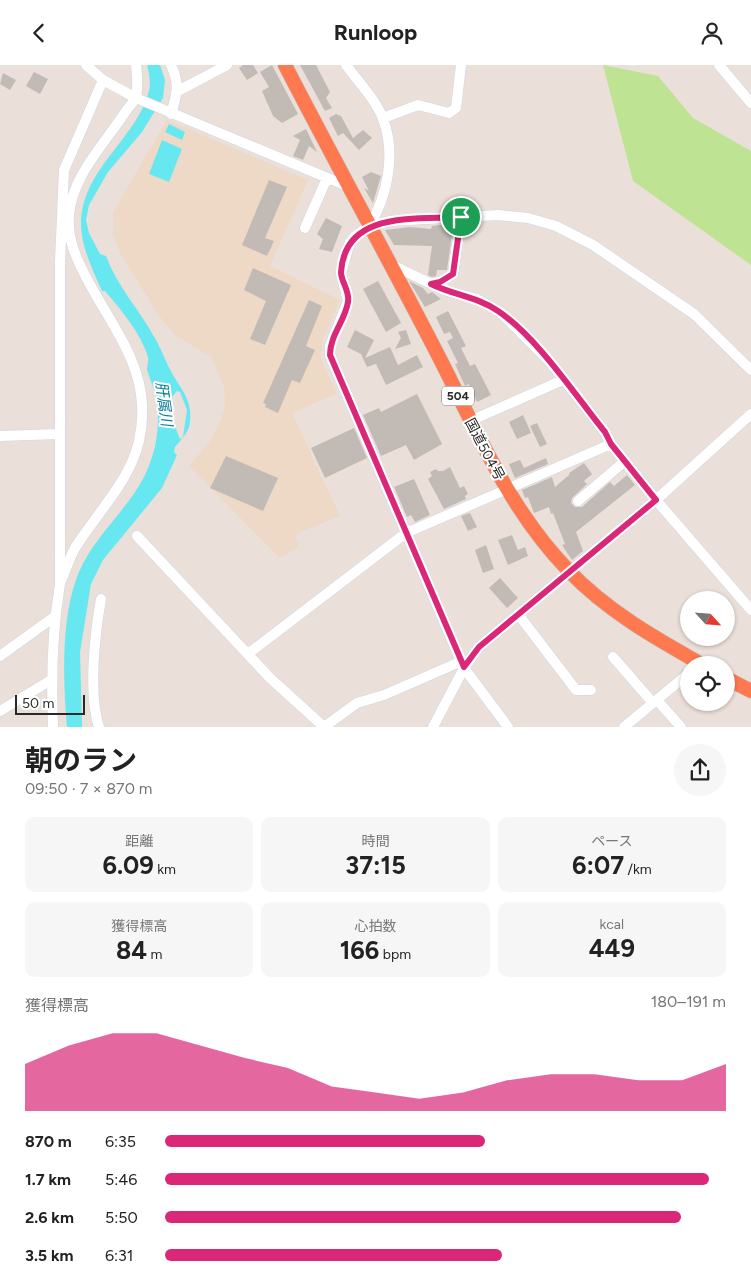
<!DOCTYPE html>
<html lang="ja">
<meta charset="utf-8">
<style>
:root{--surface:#fff;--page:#f6f6f6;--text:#222;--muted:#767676;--accent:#db2777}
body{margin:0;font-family:Figtree,"Noto Sans JP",sans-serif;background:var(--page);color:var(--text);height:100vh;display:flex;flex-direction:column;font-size:19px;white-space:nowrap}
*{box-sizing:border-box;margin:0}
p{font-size:16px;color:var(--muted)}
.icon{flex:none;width:28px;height:28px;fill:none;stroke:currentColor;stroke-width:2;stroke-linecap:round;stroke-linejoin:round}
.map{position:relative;height:662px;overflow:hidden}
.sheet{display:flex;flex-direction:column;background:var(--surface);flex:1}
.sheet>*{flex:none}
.needle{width:32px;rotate:116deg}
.buttons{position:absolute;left:680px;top:526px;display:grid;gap:10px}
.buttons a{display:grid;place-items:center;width:55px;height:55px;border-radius:50%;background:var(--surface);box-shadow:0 1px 4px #0004;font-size:25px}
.scale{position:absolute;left:15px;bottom:12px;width:70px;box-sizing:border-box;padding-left:5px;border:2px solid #282828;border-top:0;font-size:14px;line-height:18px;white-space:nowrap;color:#282828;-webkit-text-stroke:4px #fff;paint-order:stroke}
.pin{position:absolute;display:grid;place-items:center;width:42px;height:42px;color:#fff;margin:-21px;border:2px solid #fff;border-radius:50%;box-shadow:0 1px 5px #0007}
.round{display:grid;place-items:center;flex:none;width:52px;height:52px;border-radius:26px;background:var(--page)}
.overview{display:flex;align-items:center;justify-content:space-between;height:85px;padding:0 25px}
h1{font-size:28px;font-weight:700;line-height:38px}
.stats{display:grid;grid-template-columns:repeat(3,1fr);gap:8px;height:85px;padding:5px 25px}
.stats div{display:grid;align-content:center;border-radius:10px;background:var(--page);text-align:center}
.stats b{font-size:25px;font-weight:700}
.stats small{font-size:14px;font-weight:400}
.stats p{font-size:14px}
.chart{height:140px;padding:10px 25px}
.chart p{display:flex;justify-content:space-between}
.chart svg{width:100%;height:90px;margin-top:5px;fill:var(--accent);opacity:.7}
ul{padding:0 25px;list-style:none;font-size:16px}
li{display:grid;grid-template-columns:80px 60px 1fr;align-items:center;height:38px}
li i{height:12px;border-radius:6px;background:var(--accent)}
header{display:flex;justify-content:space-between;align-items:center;height:65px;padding:0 25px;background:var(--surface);font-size:22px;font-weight:700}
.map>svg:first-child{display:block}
.education{fill:#eed9c7}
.green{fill:#bee493}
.water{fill:#67e8f1;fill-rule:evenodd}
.building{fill:#c2bbb5}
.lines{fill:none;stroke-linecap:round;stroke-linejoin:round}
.minor-casing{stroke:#ced6e2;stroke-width:11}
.highway-casing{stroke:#c3c3c3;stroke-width:15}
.minor{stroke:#fff;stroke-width:10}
.highway{stroke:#ff7950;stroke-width:14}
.route-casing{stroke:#fff;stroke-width:10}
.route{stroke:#db2777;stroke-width:6}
.labels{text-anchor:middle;stroke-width:4;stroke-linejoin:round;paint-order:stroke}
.shield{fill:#fff;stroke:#686868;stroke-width:1}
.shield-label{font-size:12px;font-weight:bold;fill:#282828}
.street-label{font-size:14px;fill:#282828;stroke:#fff}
.water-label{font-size:15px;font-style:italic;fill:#097f93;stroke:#fff}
</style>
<header><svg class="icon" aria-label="back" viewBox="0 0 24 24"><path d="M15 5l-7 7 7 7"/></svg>Runloop<svg class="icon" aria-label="person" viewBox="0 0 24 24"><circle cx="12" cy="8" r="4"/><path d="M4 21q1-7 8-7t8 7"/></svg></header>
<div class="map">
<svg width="751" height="662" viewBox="0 0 751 662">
<rect width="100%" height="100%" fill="#ebdfd9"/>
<path class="education" d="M167 55 308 115 270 201 340 235 322 277 321 294 337 328 292 348 340 451 298 468 295 474 299 478 297 483 280 493 189 401 210 376 219 359 225 342 224 322 212 293 176 271 162 255 121 190 113 168V147Z"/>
<path class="green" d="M603 0 658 11 693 53 751 86V200L633 116Z"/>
<path class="water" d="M147 0H160L165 15 163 33 142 67 108 107 89 140 86 155 89 168 100 189 106 191C117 221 138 243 153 270 161 282 165 296 172 308 178 320 189 331 190 346 192 365 185 370 175 382L174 387 177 390 162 423 103 495 91 519 80 587 82 662H67C63 617 61 557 76 515 88 480 115 457 135 427 154 399 162 366 156 333 155 323 149 314 147 304 147 300 149 296 148 293 147 287 143 280 141 275 131 257 118 241 105 226H102C91 201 77 174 82 146 90 99 137 71 149 26 151 18 149 8 147 0ZM177 326 180 327 187 345 183 372 180 374 170 349 173 341 172 332Z
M169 59 185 67 182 75 165 67Z
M162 75 182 84 169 117 149 109Z"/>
<path class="building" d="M243 0H253L258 8 247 15 239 3Z
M272 0 298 49 282 58 273 51 262 26 269 22 260 7Z
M300 0H316L330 27 326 33 332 43 325 46Z
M34 7 48 14 40 29 26 21Z
M3 8 16 15 10 25 0 19Z
M336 49 341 51 353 73 363 65 372 73 359 85 343 68 338 71 329 53Z
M306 64 317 87 309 81 303 95 293 91 300 75 293 71Z
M371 107 381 111 373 138 364 123 369 126 362 112Z
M269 115 287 122 265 173 274 176 267 191 242 180Z
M326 153 342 161 332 187 319 184 323 174 317 169Z
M441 160 453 162 447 205H437L436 211 432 212 428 210 432 181 394 180 385 165 410 162 431 164 432 161Z
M253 203 291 220 265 280 250 274 266 236 244 225Z
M378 216 401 258 386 267 363 224Z
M409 216 423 223 428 229 432 227 441 234 425 242Z
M309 235 322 241 306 281 315 285 300 318 292 315 278 348 265 342 266 339 263 338Z
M448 246 466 281 461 283 470 301 475 299 491 330 477 337 469 319 465 321 455 299 458 298 447 276 453 273 450 267 444 269 436 252Z
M355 265 374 275 365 293 390 282 398 300 417 290 423 302 386 320 376 299 367 302 361 289 347 282Z
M406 265 411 279 395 284 401 273 398 267Z
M417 329 442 379 414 395 406 380 381 391 363 350 379 343 381 347Z
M523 350 531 368 517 374 509 357Z
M537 358 547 379 540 382 530 361Z
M354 363 367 393 325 413 311 383Z
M226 391 278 413 263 446 210 423Z
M546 393 548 399 515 413 509 399 520 395 524 403Z
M584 398 592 409 584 416 587 419 572 433 571 438 575 442H582L610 417 614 421 627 410 635 420 576 467 583 486 572 495 562 480 565 479 553 448 551 449 549 442 534 448 528 432 525 433 522 425 552 412 555 422 570 409 569 408Z
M450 402 460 423 464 421 468 429 465 431 466 434 444 444 428 414 432 411 430 407 436 404 438 406H443Z
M414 414 430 450 415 457 411 450 407 452 394 422Z
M470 448 477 462 468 466 461 451Z
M512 470 518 485 525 482 528 491 508 500 498 475Z
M486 480 494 504 483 508 475 485Z
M500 513 518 533 507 543 489 523Z"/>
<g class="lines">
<g class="minor-casing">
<path id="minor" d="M86 0 103 15 136 33 347 121
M171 0C180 19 177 29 171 49
M346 0C358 16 376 35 383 54 396 88 388 131 369 161
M719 0 751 38
M178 26 227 0
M383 53 418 40 449 48 456 43 461 0
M305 163 327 113
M390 199 444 225 477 234 500 247 549 296 605 367 611 379 656 435 751 545
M431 219 440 217 453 209 461 152
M470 356 563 315
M0 371 59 369
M578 436 625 396
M137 471 270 613 324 662 357 638 384 630 462 596
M62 514C66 504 70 492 75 483 96 449 130 416 139 376 154 308 115 268 86 212 76 193 67 173 69 151 71 113 104 79 124 49 127 44 132 39 135 34 139 25 137 9 136 0
M518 549 576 625H591
M249 588 406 468 611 379
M0 591 54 552
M613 592 653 638
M657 635 681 662
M0 646 51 615
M53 662C51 614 52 567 60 519V197L64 105 103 15
M99 662C88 629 95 568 101 534
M433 662 464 603 479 582 656 435 751 349
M508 662 464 603 330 290V281L348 236 341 208 350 177 355 171 369 161 390 156 498 150 528 153 556 161 593 180 694 249 751 305
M624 662 689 608"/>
</g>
<g class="highway-casing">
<path id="highway" d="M285 0C335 97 388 193 438 290 477 366 508 443 568 505 607 546 655 573 703 600
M726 613 751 626"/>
</g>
<use href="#minor" class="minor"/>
<use href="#highway" class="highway"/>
</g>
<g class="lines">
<g class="route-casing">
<path id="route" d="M461 152 453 209 440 217 431 219C453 230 478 232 498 246 537 272 575 330 605 367L611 379 656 435 479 582 464 602 330 290C330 270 345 256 348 237 350 226 341 217 341 207 345 145 416 155 461 152Z"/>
</g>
<use href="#route" class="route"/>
</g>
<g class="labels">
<rect class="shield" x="442" y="321.5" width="32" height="19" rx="4"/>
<g class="shield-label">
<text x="458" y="335">504</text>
</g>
<g class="street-label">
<text transform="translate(485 384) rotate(62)" y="5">国道504号</text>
</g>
<g class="water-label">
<text transform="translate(164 339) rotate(82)" y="5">肝属川</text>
</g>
</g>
</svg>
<div class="buttons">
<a><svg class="needle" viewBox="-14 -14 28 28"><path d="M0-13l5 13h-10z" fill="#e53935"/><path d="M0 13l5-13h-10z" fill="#767676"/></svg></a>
<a><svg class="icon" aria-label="locate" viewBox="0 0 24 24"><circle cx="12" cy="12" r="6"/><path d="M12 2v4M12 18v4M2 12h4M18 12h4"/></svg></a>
</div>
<div class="scale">50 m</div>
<div class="pin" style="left:461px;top:152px;background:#1e9e55"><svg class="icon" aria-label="arrive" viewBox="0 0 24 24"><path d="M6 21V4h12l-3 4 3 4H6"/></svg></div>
</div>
<section class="sheet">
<div class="overview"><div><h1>朝のラン</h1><p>09:50 · 7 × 870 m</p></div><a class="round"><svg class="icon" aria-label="share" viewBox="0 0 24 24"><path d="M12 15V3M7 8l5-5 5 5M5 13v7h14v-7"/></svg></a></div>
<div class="stats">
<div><p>距離</p><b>6.09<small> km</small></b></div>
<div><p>時間</p><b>37:15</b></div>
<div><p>ペース</p><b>6:07<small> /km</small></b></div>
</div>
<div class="stats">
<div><p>獲得標高</p><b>84<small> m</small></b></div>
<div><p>心拍数</p><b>166<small> bpm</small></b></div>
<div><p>kcal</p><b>449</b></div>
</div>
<div class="chart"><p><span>獲得標高</span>180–191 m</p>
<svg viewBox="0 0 160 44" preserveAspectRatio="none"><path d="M0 44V21L10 12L20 6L30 6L40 12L50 18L60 23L70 32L80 35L90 38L100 35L110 29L120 26L130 26L140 29L150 29L160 21V44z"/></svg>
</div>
<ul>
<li><b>870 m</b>6:35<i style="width:57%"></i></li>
<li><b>1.7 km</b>5:46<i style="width:97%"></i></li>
<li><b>2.6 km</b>5:50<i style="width:92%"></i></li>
<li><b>3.5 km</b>6:31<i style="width:60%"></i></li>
</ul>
</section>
